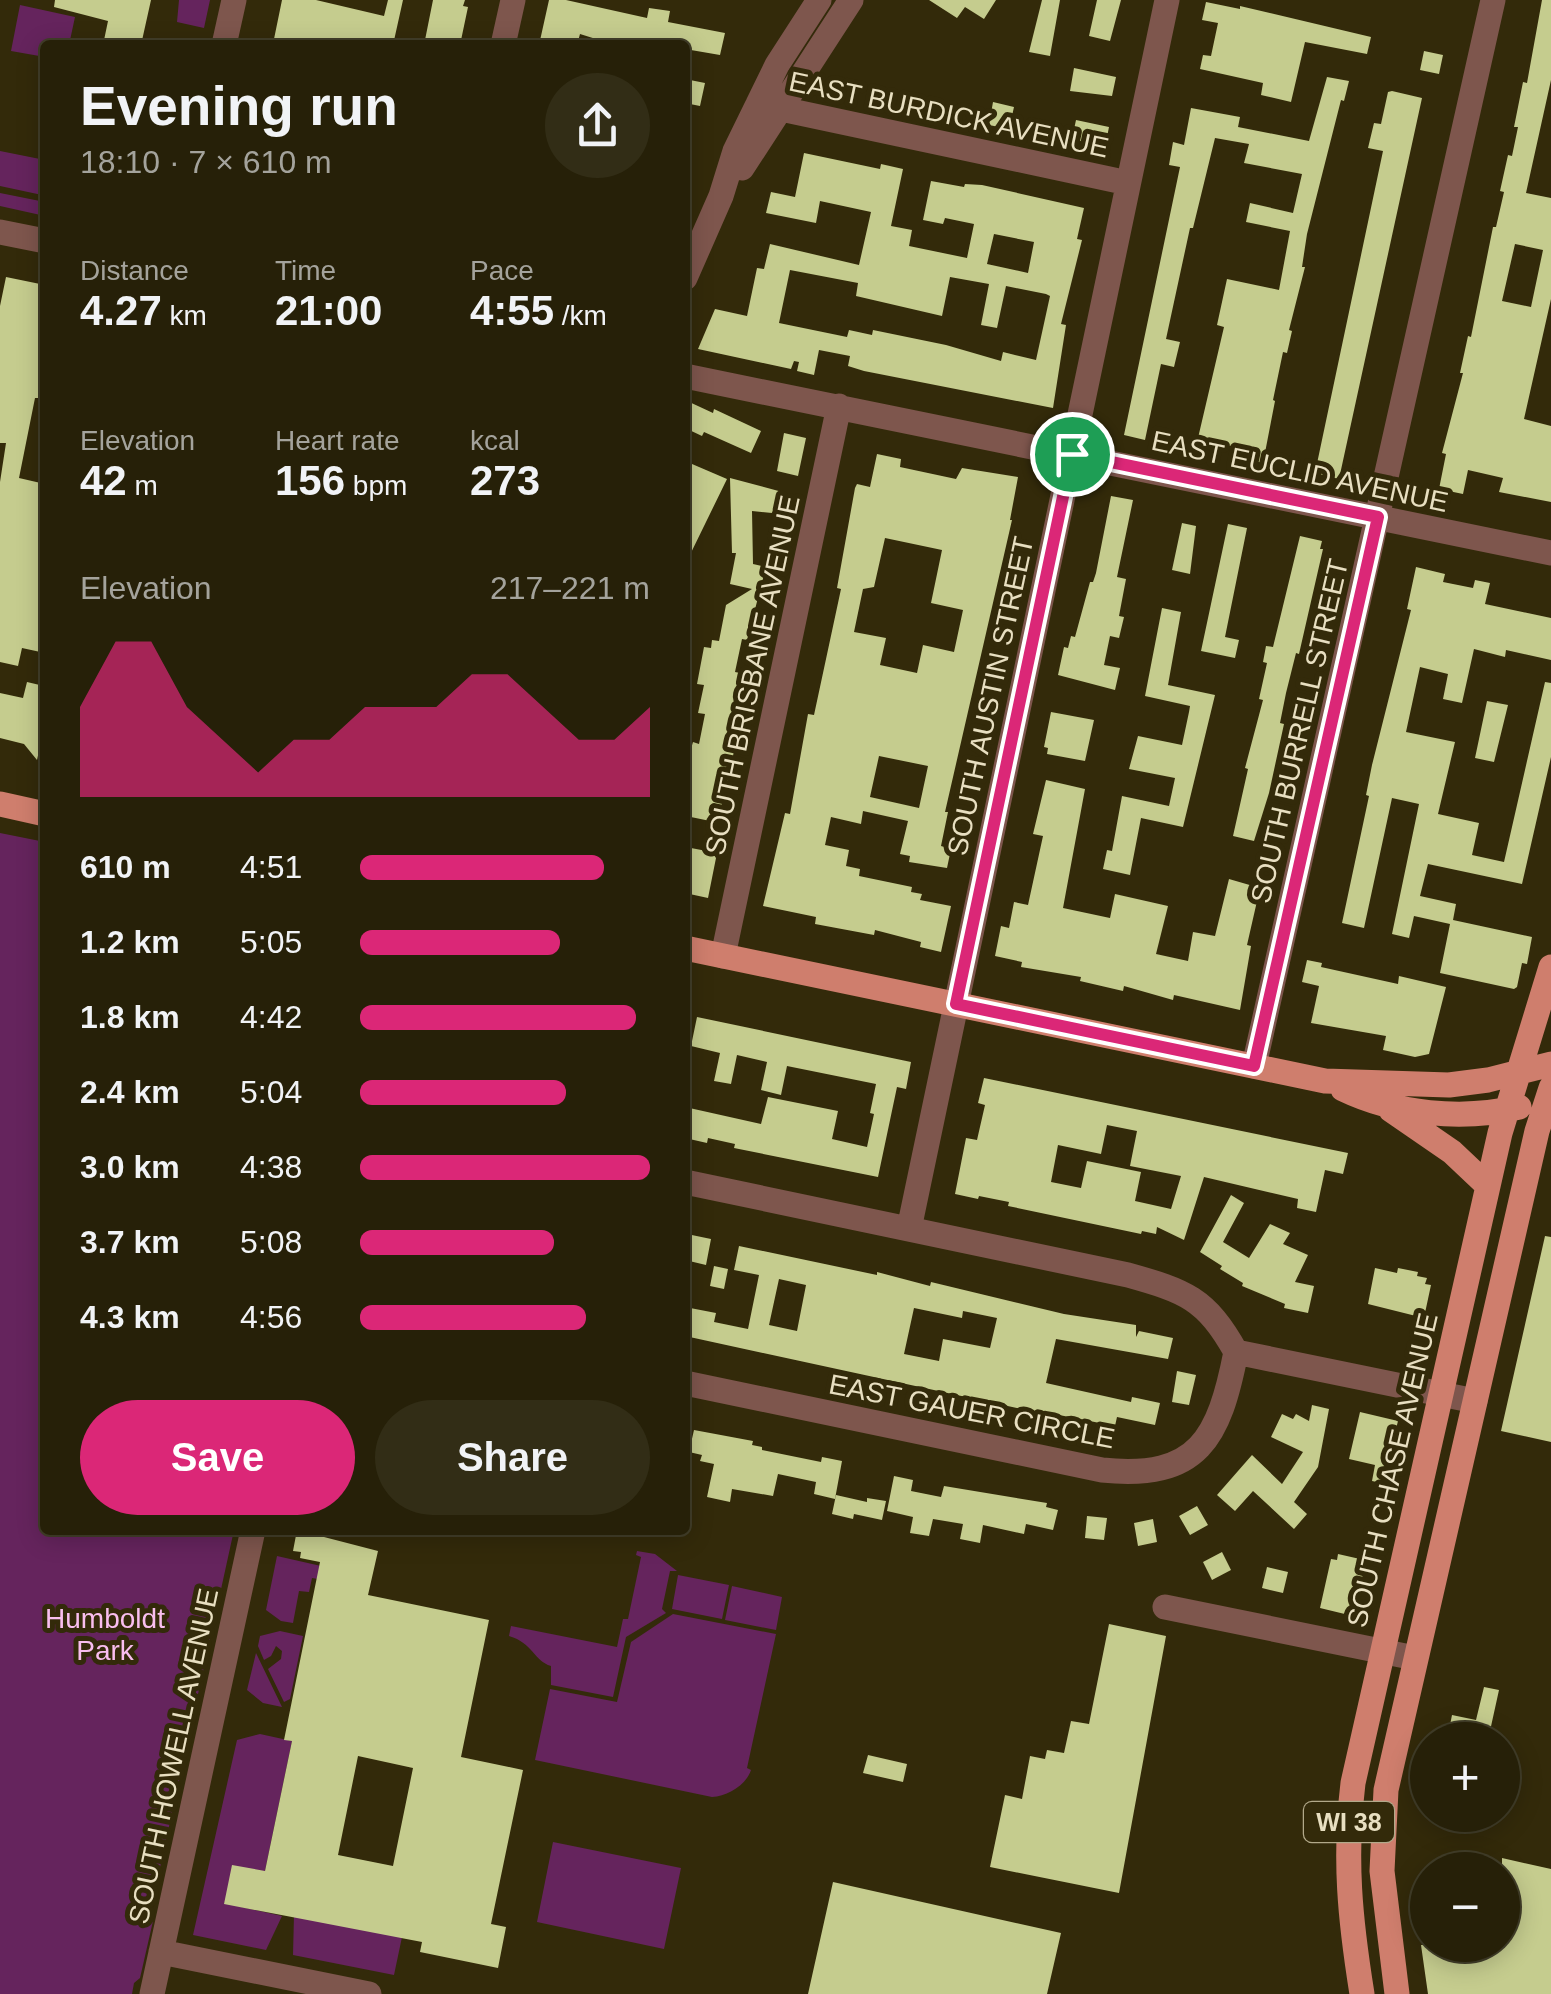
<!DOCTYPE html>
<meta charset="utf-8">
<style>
:root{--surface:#262008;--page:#322d16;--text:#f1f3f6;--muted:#a4a39c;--line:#423e29;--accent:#db2777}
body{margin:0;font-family:Helvetica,sans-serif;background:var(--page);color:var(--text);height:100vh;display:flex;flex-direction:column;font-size:38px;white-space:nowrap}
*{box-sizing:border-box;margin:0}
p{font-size:32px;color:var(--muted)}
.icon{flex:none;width:55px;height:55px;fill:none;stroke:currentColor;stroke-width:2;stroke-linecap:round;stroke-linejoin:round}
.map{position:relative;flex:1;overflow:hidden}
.details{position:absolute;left:40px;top:40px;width:650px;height:1495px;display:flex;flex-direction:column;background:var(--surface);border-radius:10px;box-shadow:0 5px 25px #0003,0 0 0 2px var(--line)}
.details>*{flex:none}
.buttons{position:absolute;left:1410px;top:1722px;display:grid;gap:20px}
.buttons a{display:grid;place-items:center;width:110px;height:110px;border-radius:50%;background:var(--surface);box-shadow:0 5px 25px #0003,0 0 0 2px var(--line);font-size:50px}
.pin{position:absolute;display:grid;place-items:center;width:85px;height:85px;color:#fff;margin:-42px;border:5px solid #fff;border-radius:50%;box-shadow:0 2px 10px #0007}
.round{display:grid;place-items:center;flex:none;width:105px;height:105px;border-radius:52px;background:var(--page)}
.headline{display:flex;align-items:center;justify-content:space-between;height:170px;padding:0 40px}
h1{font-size:55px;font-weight:800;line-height:75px}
.stats{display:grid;grid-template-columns:repeat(3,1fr);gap:15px;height:170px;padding:10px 40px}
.stats div{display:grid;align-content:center}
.stats b{font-size:42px;font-weight:800}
.stats small{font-size:28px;font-weight:400}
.stats p{font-size:28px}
.chart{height:280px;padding:20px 40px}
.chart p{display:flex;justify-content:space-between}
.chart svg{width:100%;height:180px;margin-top:10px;fill:var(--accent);opacity:.7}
.action{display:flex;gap:20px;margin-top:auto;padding:20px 40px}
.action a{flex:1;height:115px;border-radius:60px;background:var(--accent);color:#fff;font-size:40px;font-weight:800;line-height:115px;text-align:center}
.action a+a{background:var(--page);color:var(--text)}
ul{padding:0 40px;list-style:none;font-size:32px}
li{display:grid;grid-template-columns:160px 120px 1fr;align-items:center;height:75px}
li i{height:25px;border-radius:12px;background:var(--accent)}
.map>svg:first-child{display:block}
.green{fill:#65245d}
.building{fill:#c5cc8e;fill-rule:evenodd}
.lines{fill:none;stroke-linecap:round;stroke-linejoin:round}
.minor{stroke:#7e564d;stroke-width:25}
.major{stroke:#cf7e6d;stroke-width:25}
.route-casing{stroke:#fff;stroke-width:20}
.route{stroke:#db2777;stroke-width:12}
.labels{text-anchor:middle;stroke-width:10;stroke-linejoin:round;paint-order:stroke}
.shield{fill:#332a0a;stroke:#b2a98a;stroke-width:2.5}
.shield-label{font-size:25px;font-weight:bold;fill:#e8dfc1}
.street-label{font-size:28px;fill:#e8dfc1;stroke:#332a0a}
.park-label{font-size:28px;fill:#f9beef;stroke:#332a0a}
</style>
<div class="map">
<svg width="1551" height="1994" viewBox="0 0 1551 1994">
<rect width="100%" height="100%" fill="#332a0a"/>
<path class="green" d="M179 0H210L204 28 177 22Z
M20 5 75 17 69 45H45V57L11 51Z
M0 151 45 160 42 195 0 186Z
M0 193 45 202V216L0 206Z
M0 833 45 842V1530H234L150 1913 153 1921 140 1978 134 1983 132 1994H0Z
M637 1551 655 1554 677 1571H670L662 1609 666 1613 626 1637 613 1697 551 1685V1666C534 1661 533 1643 509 1636L511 1626 617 1647 623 1619H628L641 1557 636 1555Z
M277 1556 321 1566 318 1579 312 1578 309 1592 299 1591 293 1623 281 1621 266 1610Z
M678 1575 729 1585 722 1619 672 1609Z
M732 1586 782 1597 776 1630 725 1620Z
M673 1614 776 1634 747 1768 751 1770C746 1785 728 1796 712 1797L535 1760 550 1689 617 1702 631 1642Z
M280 1631 303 1636 290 1699 284 1702 268 1669 281 1659 282 1651 276 1646 271 1656 264 1660 258 1646 260 1636Z
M256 1653 282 1707 263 1703 247 1690Z
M260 1734 292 1741 265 1871 224 1903 282 1916 266 1950 193 1935 237 1740Z
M553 1842 681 1868 664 1949 537 1922Z
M294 1915 402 1937 394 1975 293 1955Z"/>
<path class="building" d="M55 0H151L141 45H103L108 21 54 7Z
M282 0H316L384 16 388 0H403L393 45H278L279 40 274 39Z
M433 0H465L463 6 468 7 460 45H424Z
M549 0H566L647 18 649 8 670 11 668 22 725 33 720 55 685 49V45H615L580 34 577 45H539Z
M929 0H996L984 19 965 7 957 18Z
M1042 0H1060L1050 56 1029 52Z
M1097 0H1121L1110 41 1089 36Z
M1542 0H1551V80L1526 193 1551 198V299L1524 419 1551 426V502L1499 492 1503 478 1468 470 1463 494 1439 489 1446 454 1442 453 1463 373H1460L1468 336 1471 337 1493 227H1496L1504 192 1500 191 1508 155 1512 156 1518 127H1514L1523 82 1527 83ZM1515 244 1543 250 1531 307 1502 301Z
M1206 2 1240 9V6L1371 37 1367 54 1305 42 1291 102 1261 95 1263 83 1200 69 1203 55 1211 56 1218 23 1202 20Z
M1424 51 1443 55 1439 74 1420 70Z
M1074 68 1116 77 1112 96 1070 91Z
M1327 77 1349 81 1344 101 1341 100 1307 234 1302 267H1305L1289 330 1292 331 1287 353 1283 352 1273 400 1275 401 1263 463 1241 458 1243 449 1198 438 1224 327 1217 325 1227 279 1279 290 1290 231 1246 222 1250 203 1293 213 1302 174 1244 163 1249 144 1215 138 1193 228H1190L1166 339 1180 342 1174 367 1161 364 1145 440 1124 435 1180 167 1169 165 1173 142 1184 145 1191 108 1240 117 1238 127 1309 141Z
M685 79 705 83 700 106 685 103Z
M1392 91 1422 98 1339 479 1315 473 1383 151 1368 148 1374 123 1381 124 1388 92Z
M993 102 1014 107 1009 129 989 125Z
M1076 120 1109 127 1105 147 1072 139Z
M804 153 880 169 881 164 903 169 891 226 912 230 909 246 967 258 974 224 945 218 943 224 923 220 931 181 964 187 965 184 982 185 1084 208 1077 239 1082 240 1061 324 1066 325 1053 408 864 371 848 366 850 356 819 350 814 375 797 371 799 362 794 361 791 369 698 349 715 309 747 316 757 268 764 269 770 244 859 265 871 212 820 201 816 223 766 213 771 192 795 197ZM994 234 1034 242 1028 273 987 264ZM790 270 858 283 856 296 942 316 950 277 989 284 981 325 997 328 1006 286 1046 294 1050 296 1036 360 1003 352 1001 361 946 345 873 330 872 335 849 330 847 337 779 323Z
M6 277 45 285V372L39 398H35L19 478 45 484V653L22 648 18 666 0 662V482L6 443H0V306Z
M685 400 713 413 714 409 761 431 751 453 704 432 702 436 685 428Z
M784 433 806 438 798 476 777 471Z
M877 454 901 459 900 467 956 479 962 468 1018 477 1010 520H1012L945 812H948L941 846 951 849 947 868 909 862 910 856 900 854 908 821 863 811 861 824 831 817 825 845 849 850 846 866 860 869 859 876 912 887 911 892 922 894 920 900 951 906 941 952 920 947 921 942 875 930 874 935 815 924 816 917 763 906 785 813 790 814 808 714 814 715 841 589 837 588 855 488 857 484 870 487ZM885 538 942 550 931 603 963 610 954 652 923 645 917 673 880 665 886 638 854 632 863 589 874 587ZM879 756 928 766 919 808 870 797Z
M685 461 727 479 685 565Z
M730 478 786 493 782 514 752 511 753 564 766 567 747 640 742 639 735 672 740 673 735 698 744 701 725 796 715 822 686 816 691 792 685 790V769L693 742 699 744 705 714 698 713 704 685 697 684 704 647 711 648 712 640 719 641 726 605 752 589 730 584 736 553H732Z
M1111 496 1133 500 1117 577 1126 579 1119 616 1124 617 1119 638 1110 636 1104 665 1120 668 1115 690 1058 675 1064 647 1068 648 1071 636 1075 637 1090 582H1093L1096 573Z
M1182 523 1196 526 1190 574 1172 570Z
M1228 524 1247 528 1225 637 1239 640 1235 658 1201 651Z
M1300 536 1322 541 1320 549H1323L1299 654 1296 653 1286 693 1280 723 1284 724 1269 793 1254 841 1233 836 1248 769 1245 768 1263 700 1259 699 1267 663 1263 662 1266 646 1273 647Z
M1416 567 1445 574 1443 582 1473 588 1475 580 1490 583 1485 604 1551 618V660L1506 650 1505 657 1474 649 1462 703 1443 699 1448 674 1420 667 1406 732 1455 742 1438 814 1479 823 1472 855 1504 862 1545 682 1551 683V757L1522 884 1428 864 1420 896 1456 904 1453 920 1532 937 1527 964 1522 963 1517 987 1514 989 1440 973 1450 924 1414 916 1409 938 1392 934 1419 804 1392 798 1364 928 1342 923 1369 796 1366 795 1372 765 1411 610 1407 609Z
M1162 608 1181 612 1168 685 1215 695 1183 827 1141 818 1130 875 1103 869 1107 850 1112 851 1122 796 1169 806 1175 778 1129 769 1138 736 1182 745 1189 712 1190 706 1145 696Z
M27 682 44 686 41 700 45 701V724L37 760 24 744 0 738V693L23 698Z
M1487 701 1508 705 1494 762 1475 758Z
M1051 712 1094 720 1085 761 1047 754 1048 748 1044 747Z
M1046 780 1085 789 1063 908 1110 918 1115 894 1168 906 1156 954 1188 961 1193 932 1215 936 1229 879 1260 888 1247 945 1251 946 1240 1010 1174 995 1173 1000 1124 986 1123 991 1080 981 1081 977 1021 967 1022 962 995 956 1001 926 1009 928 1014 902 1028 905 1043 836 1033 834Z
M691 848 717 853 708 898 685 893V855L690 856Z
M1307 960 1322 963 1321 967 1398 984 1399 976 1446 987 1429 1054 1415 1057 1383 1050 1386 1036 1311 1023 1319 986 1302 982Z
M697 1017 911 1062 906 1089 897 1087 878 1177 734 1148 735 1144 708 1138 707 1143 685 1138V1107L761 1124 768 1097 838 1111 832 1139 867 1147 874 1114 870 1113 876 1084 787 1066 781 1095 761 1090 767 1062 737 1055 731 1084 714 1081 720 1053 691 1046Z
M984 1078 1348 1153 1343 1174 1325 1170 1316 1212 1297 1208 1298 1199 1204 1177 1184 1240 1157 1227 1156 1234 1142 1231 1141 1234 1008 1206 1009 1202 979 1196 978 1199 955 1194 966 1138 977 1140 985 1105 978 1103ZM1107 1125 1137 1131 1130 1166 1181 1176 1171 1209 1135 1201 1141 1172 1087 1161 1081 1188 1051 1182 1058 1145 1101 1154Z
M1231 1195 1244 1203 1223 1242 1249 1258 1270 1224 1290 1233 1283 1244 1308 1255 1295 1282 1314 1286 1308 1313 1284 1308 1285 1304 1242 1286 1243 1283 1220 1269 1222 1266 1200 1252Z
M687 1234 711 1239 706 1265 685 1260Z
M1545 1236 1551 1237V1442L1501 1431Z
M739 1246 877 1275V1272L930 1286 931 1282 1064 1314 1136 1325V1337L1139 1331 1173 1338 1168 1359 1056 1339 1046 1383 1131 1402 1132 1397 1160 1403 1155 1425 1117 1417 1115 1426 1054 1414V1416L685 1336V1307L716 1313 714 1322 748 1329 759 1275 734 1270ZM779 1279 806 1285 797 1331 769 1325ZM914 1308 962 1318 963 1311 997 1318 990 1348 943 1339 939 1361 904 1354Z
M714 1266 728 1269 724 1289 710 1286Z
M1375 1268 1397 1273 1398 1268 1418 1272 1417 1276 1427 1278 1425 1284 1431 1285 1425 1313 1421 1312 1420 1317 1368 1304Z
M1177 1371 1196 1375 1189 1405 1172 1402Z
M1312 1405 1329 1409 1318 1467 1294 1502 1307 1514 1294 1529 1253 1491 1235 1511 1217 1495 1252 1455 1282 1484 1303 1452 1271 1437 1282 1414 1293 1419 1296 1414 1309 1421Z
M1360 1412 1398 1421 1389 1457 1397 1459 1391 1485 1372 1481 1375 1465 1349 1459Z
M694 1430 753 1441 752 1445 762 1447V1450L821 1462 822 1457 842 1461 835 1499 814 1494 816 1482 778 1474 773 1496 732 1489 730 1502 707 1497 714 1464 700 1461 702 1455 689 1452Z
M894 1476 913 1480 911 1491 941 1497 944 1486 1047 1503 1046 1507 1058 1510 1053 1530 1026 1524 1024 1534 983 1525 980 1543 960 1539 963 1524 933 1519 929 1536 910 1533 913 1517 887 1511Z
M836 1495 867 1502V1498L886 1501 882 1520 854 1514 853 1519 832 1514Z
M1197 1506 1208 1525 1190 1535 1179 1516Z
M1087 1516 1107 1518 1104 1540 1085 1538Z
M1153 1519 1157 1542 1138 1546 1134 1523Z
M297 1530 378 1551 368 1595 489 1620 461 1757 523 1770 491 1924 506 1927 498 1968 420 1952 422 1942 224 1904 232 1865 265 1871 292 1741 284 1740 320 1562 300 1558 301 1552 293 1551ZM358 1756 413 1768 393 1866 338 1855Z
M1222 1552 1231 1570 1212 1580 1203 1562Z
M1338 1554 1360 1559 1358 1564 1365 1566 1353 1616 1320 1608 1331 1559 1337 1560Z
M1267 1567 1288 1572 1283 1593 1262 1588Z
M1109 1624 1166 1636 1119 1893 990 1867 1005 1795 1022 1799 1030 1756 1045 1759 1047 1750 1064 1753 1071 1721 1089 1724Z
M1484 1687 1499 1690 1488 1740H1447L1452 1715 1476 1720Z
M868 1755 907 1764 903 1782 863 1773Z
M1502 1858 1551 1869V1994H1428L1421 1945H1502Z
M833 1882 1061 1933 1047 1994H808Z"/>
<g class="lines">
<path class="minor" d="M224 45 234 0
M503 45 513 0
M758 104 1128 183
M742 168 851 0
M0 232 45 241
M685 278 721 196 735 151 777 65 819 0
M685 376 1551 553
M723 956 839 406
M1254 1066 1493 0
M685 1182 1128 1275C1185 1291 1206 1298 1236 1352L1475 1401
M909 1229 1167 0
M685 1383 1102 1470C1199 1480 1219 1438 1236 1352
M1165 1607 1415 1658
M161 1952 369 1994
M152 1994 253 1530"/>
<path class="major" d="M0 804 45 814
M685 948 1325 1081 1449 1085 1488 1080 1551 1064
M1343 1089C1395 1114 1463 1121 1519 1107
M1391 1110 1452 1152 1488 1186
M1362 1994C1350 1919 1344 1859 1353 1783L1500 1133 1551 967
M1397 1994 1382 1871 1386 1790 1537 1131 1551 1088"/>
</g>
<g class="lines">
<g class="route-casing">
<path id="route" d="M1072 454 1378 517 1254 1066 956 1004Z"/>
</g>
<use href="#route" class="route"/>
</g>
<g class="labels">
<rect class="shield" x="1304" y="1802" width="90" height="40" rx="8"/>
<g class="shield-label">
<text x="1349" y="1831">WI 38</text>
</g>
<g class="street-label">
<text transform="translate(949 114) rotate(12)" y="10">EAST BURDICK AVENUE</text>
<text transform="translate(1300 471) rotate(12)" y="10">EAST EUCLID AVENUE</text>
<text transform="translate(752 675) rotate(-78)" y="10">SOUTH BRISBANE AVENUE</text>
<text transform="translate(990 696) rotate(-78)" y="10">SOUTH AUSTIN STREET</text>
<text transform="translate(1299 731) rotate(-77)" y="10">SOUTH BURRELL STREET</text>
<text transform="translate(972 1411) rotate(11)" y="10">EAST GAUER CIRCLE</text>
<text transform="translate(1392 1470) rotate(-77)" y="10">SOUTH CHASE AVENUE</text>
<text transform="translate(173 1756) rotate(-78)" y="10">SOUTH HOWELL AVENUE</text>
</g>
<g class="park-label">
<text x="105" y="1628">Humboldt<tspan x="105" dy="32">Park</tspan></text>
</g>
</g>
</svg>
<div class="buttons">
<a>+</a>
<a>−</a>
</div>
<div class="pin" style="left:1072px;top:454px;background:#1e9e55"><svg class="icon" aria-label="arrive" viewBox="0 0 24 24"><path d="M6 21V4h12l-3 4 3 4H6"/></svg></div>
<section class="details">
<div class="headline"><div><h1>Evening run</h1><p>18:10 · 7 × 610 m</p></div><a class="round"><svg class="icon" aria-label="share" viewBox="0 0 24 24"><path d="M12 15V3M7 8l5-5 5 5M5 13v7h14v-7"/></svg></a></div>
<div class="stats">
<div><p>Distance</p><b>4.27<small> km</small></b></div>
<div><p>Time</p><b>21:00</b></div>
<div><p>Pace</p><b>4:55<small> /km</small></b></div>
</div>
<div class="stats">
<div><p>Elevation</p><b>42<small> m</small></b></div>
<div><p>Heart rate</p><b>156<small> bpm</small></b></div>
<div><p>kcal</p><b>273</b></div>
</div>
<div class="chart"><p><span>Elevation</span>217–221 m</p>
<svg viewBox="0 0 160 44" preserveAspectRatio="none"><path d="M0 44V22L10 6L20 6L30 22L40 30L50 38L60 30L70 30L80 22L90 22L100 22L110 14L120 14L130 22L140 30L150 30L160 22V44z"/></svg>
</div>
<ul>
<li><b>610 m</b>4:51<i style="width:84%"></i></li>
<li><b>1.2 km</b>5:05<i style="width:69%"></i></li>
<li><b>1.8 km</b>4:42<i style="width:95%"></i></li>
<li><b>2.4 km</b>5:04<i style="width:71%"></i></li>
<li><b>3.0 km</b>4:38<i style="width:100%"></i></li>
<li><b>3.7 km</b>5:08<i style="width:67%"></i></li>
<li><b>4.3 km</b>4:56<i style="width:78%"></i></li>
</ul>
<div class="action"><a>Save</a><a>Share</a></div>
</section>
</div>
